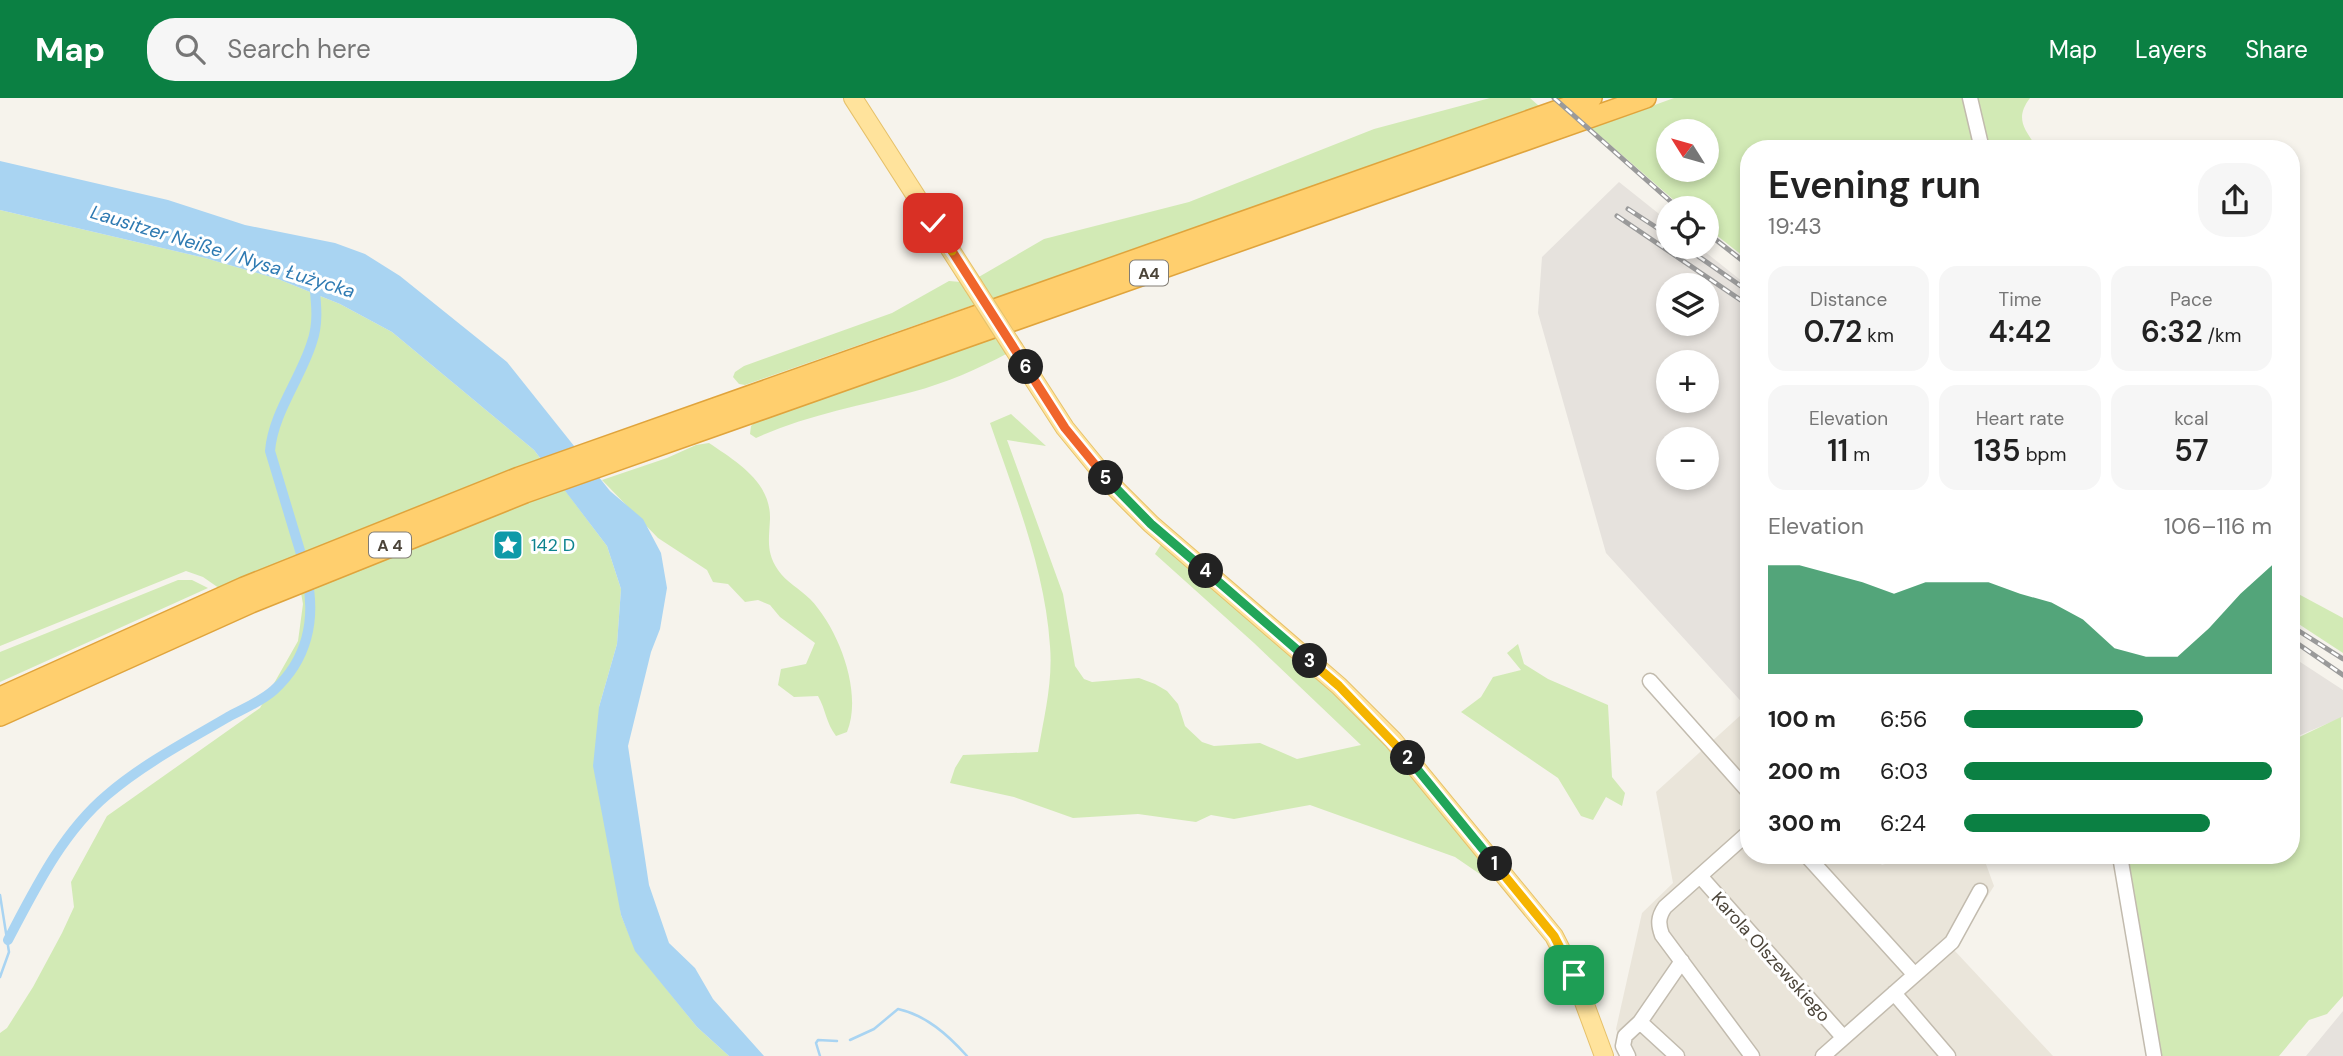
<!DOCTYPE html>
<meta charset="utf-8">
<style>
:root{--surface:#fff;--page:#f6f6f6;--text:#222;--muted:#767676;--accent:#0b8043}
body{margin:0;font-family:"DM Sans",sans-serif;background:var(--page);color:var(--text);height:100vh;display:flex;flex-direction:column;font-size:26px;white-space:nowrap}
*{box-sizing:border-box;margin:0}
p{font-size:23px;color:var(--muted)}
.icon{flex:none;width:38px;height:38px;fill:none;stroke:currentColor;stroke-width:2;stroke-linecap:round;stroke-linejoin:round}
.map{position:relative;flex:1;overflow:hidden}
.details{position:absolute;left:1740px;top:42px;width:560px;height:724px;display:flex;flex-direction:column;background:var(--surface);border-radius:28px;box-shadow:0 4px 10px #0003}
.details>*{flex:none}
.needle{width:46px;rotate:307deg}
.buttons{position:absolute;left:1656px;top:21px;display:grid;gap:14px}
.buttons a{display:grid;place-items:center;width:63px;height:63px;border-radius:50%;background:var(--surface);box-shadow:0 4px 10px #0003;font-size:35px}
.pin{position:absolute;display:grid;place-items:center;width:60px;height:60px;color:#fff;margin:-30px;border-radius:14px;box-shadow:0 4px 10px #0006}
.km{position:absolute;width:35px;height:35px;margin:-18px;border-radius:50%;background:#222;color:#fff;font-size:19px;line-height:35px;text-align:center}
.round{display:grid;place-items:center;flex:none;width:74px;height:74px;border-radius:28px;background:var(--page)}
.headline{display:flex;align-items:center;justify-content:space-between;height:119px;padding:0 28px}
h1{font-size:38px;font-weight:600;line-height:52px}
.stats{display:grid;grid-template-columns:repeat(3,1fr);gap:10px;height:119px;padding:7px 28px}
.stats div{display:grid;align-content:center;border-radius:18px;background:var(--page);text-align:center}
.stats b{font-size:30px;font-weight:600}
.stats small{font-size:19px;font-weight:400}
.stats p{font-size:19px}
.chart{height:196px;padding:14px 28px}
.chart p{display:flex;justify-content:space-between}
.chart svg{width:100%;height:126px;margin-top:7px;fill:var(--accent);opacity:.7}
ul{padding:0 28px;list-style:none;font-size:23px}
li{display:grid;grid-template-columns:112px 84px 1fr;align-items:center;height:52px}
li i{height:18px;border-radius:9px;background:var(--accent)}
header{display:flex;align-items:center;gap:42px;box-sizing:border-box;height:98px;padding:0 35px;background:var(--accent);color:#fff}
header strong{font-size:33px}
nav{display:flex;gap:38px;margin-inline-start:auto;font-size:24px}
.search{width:490px;height:63px;background:var(--page);display:flex;align-items:center;gap:18px;box-sizing:border-box;padding:0 24px;border-radius:28px;color:var(--muted);font-size:26px}
.map>svg:first-child{display:block}
.residential{fill:#eae5da}
.industrial{fill:#e6e2dd;fill-rule:evenodd}
.green{fill:#d2eab5;fill-rule:evenodd}
.water{fill:#a9d4f2}
.lines{fill:none;stroke-linecap:round;stroke-linejoin:round}
.stream{stroke:#a9d4f2;stroke-width:2.5}
.canal{stroke:#a9d4f2;stroke-width:10}
.minor-casing{stroke:#c2bbae;stroke-width:17}
.major-casing{stroke:#e6c16a;stroke-width:20}
.highway-casing{stroke:#e0a43c;stroke-width:22}
.minor{stroke:#fff;stroke-width:14}
.major{stroke:#ffe39c;stroke-width:18}
.highway{stroke:#ffcf6e;stroke-width:19}
.rail-casing{stroke:#9a9a9a;stroke-width:5}
.rail{stroke:#fff;stroke-width:2.5;stroke-dasharray:8;stroke-linecap:butt}
.major-bridge-casing{stroke:#e6c16a;stroke-width:20;stroke-linecap:butt}
.major-bridge{stroke:#ffe39c;stroke-width:18}
.split-1-casing{stroke:#fff;stroke-width:14}
.split-2-casing{stroke:#fff;stroke-width:14}
.split-3-casing{stroke:#fff;stroke-width:14}
.split-4-casing{stroke:#fff;stroke-width:14}
.split-5-casing{stroke:#fff;stroke-width:14}
.split-6-casing{stroke:#fff;stroke-width:14}
.split-7-casing{stroke:#fff;stroke-width:14}
.split-8-casing{stroke:#fff;stroke-width:14}
.split-1{stroke:#f5b400;stroke-width:9}
.split-2{stroke:#22a559;stroke-width:9}
.split-3{stroke:#f5b400;stroke-width:9}
.split-4{stroke:#22a559;stroke-width:9}
.split-5{stroke:#22a559;stroke-width:9}
.split-6{stroke:#f0652b;stroke-width:9}
.split-7{stroke:#f0652b;stroke-width:9}
.split-8{stroke:#f5b400;stroke-width:9}
.labels{text-anchor:middle;stroke-width:6;stroke-linejoin:round;paint-order:stroke}
.shield{fill:#fff;stroke:#817c74;stroke-width:2}
.shield-label{font-size:16px;font-weight:bold;fill:#4b4439}
.culture-label{font-size:18px;fill:#0d838f;stroke:#fff;text-anchor:start}
.street-label{font-size:18px;fill:#4b4439;stroke:#fff}
.water-label{font-size:19px;font-style:italic;fill:#2e7ab2;stroke:#fff}
</style>
<header>
<strong>Map</strong>
<div class="search"><svg class="icon" aria-label="search" viewBox="0 0 24 24"><circle cx="10" cy="10" r="6"/><path d="M15 15l6 6"/></svg>Search here</div>
<nav><a>Map</a><a>Layers</a><a>Share</a></nav>
</header>
<div class="map">
<svg width="2343" height="958" viewBox="0 0 2343 958">
<rect width="100%" height="100%" fill="#f6f3ec"/>
<path class="residential" d="M1742 616 1748 623V758H1873L1882 767 1908 758H1983L1994 788 1954 852 2053 958H1625L1616 931 1642 815 1673 785 1656 694Z"/>
<path class="industrial" d="M1619 84 1668 123V149H1699L1748 188V611L1606 455 1538 215 1542 159ZM1668 187H1706V226H1668ZM1668 264H1706V303H1668ZM1668 341H1706V380H1668Z
M2291 558 2343 592V619L2291 641Z
M2343 913V958H2306Z"/>
<path class="green" d="M1490 0H1530L1539 8 992 201 977 180 1044 141 1189 104 1374 31Z
M1674 0H1962L1975 51H1748V162L1706 129V110H1683L1591 30ZM1668 33H1706V72H1668Z
M1977 0H2030C2014 21 2025 32 2038 51H1989Z
M0 112 205 160 278 181 340 206 392 234 534 352 546 368 226 495 203 479 186 473 0 548Z
M949 183 961 184 976 206 745 287 739 286 733 279 735 274 744 268 892 215Z
M996 237 1008 255C978 271 946 285 912 294 860 308 806 317 756 340L750 336 751 328 759 320Z
M1011 316 1046 348 1007 342 1063 496 1075 568 1084 581 1092 584 1139 580 1155 586 1167 593 1178 606 1185 628 1202 644 1214 648 1260 645 1297 661 1361 647 1254 545 1155 456 1162 445 1359 613 1499 777 1490 783 1455 759 1310 707 1234 721 1211 717 1196 724 1138 716 1073 720 1014 699 950 685 955 670 963 657 1038 654C1044 619 1053 584 1050 548 1045 471 1015 398 990 325Z
M709 345C737 364 771 384 770 421 769 442 766 454 778 472 786 484 800 491 810 501 839 531 863 595 847 634L836 638C826 625 826 612 818 598L794 599 778 587 781 571 806 566 815 545 780 519 770 507 758 502 745 504 728 486 713 484 707 472 658 440 602 382 667 360 696 347Z
M558 383 607 448 621 491 617 546 599 609 621 817 636 853 697 929 729 958H0V935L7 930 33 889 62 835 74 809 71 784 107 718 260 610 298 543 303 506 299 484Z
M178 482H192L208 490 0 584V554Z
M2291 492 2343 520V555L2291 521Z
M1518 546 1524 566 1548 581 1608 607 1612 679 1625 695 1622 708 1606 699 1593 722 1581 718 1558 680 1461 614 1481 599 1493 579 1521 572 1507 555Z
M2341 619 2343 898 2327 916 2309 922 2279 958H2161L2127 758H2291V643Z"/>
<path class="water" d="M0 63 168 102 245 127 335 145 365 156 400 178 507 264 610 393 643 421 661 455 667 490 660 531 651 554 628 648 649 787 669 845 695 870 713 901 764 958H729L697 929 635 853 621 817 593 668 599 609 617 546 621 491 607 448 534 352 392 234 340 206 278 181 205 160 0 112Z"/>
<g class="lines">
<path class="stream" d="M0 797 9 854 0 879
M850 942 874 931 898 911C926 917 948 937 967 958
M820 958 816 945 818 942 837 943"/>
<path class="canal" d="M304 466 270 353C273 315 301 280 312 244 319 224 316 204 314 184
M8 842C35 791 62 735 107 697 143 666 187 643 228 619 243 611 262 603 274 592 307 562 316 522 307 480"/>
<g class="minor-casing">
<path id="minor" d="M1970 0 1982 51
M1650 583 1748 693
M1748 735 1665 809C1658 819 1658 826 1662 837L1752 958
M1807 758 1914 876
M2120 758 2154 958
M1700 778 1843 939
M1894 895 1948 958
M1640 924 1677 958
M1628 958 1623 948 1625 938 1640 924 1682 863
M1823 958 1952 844 1980 793"/>
</g>
<g class="major-casing">
<path id="major" d="M853 0 973 187
M1014 251 1065 330 1110 385 1151 426 1339 588 1393 642 1554 838 1574 877 1604 958"/>
</g>
<g class="highway-casing">
<path id="highway" d="M0 599 244 489 519 379 1592 0
M0 618 251 505 525 395 1646 0"/>
</g>
<use href="#minor" class="minor"/>
<use href="#major" class="major"/>
<use href="#highway" class="highway"/>
<g class="rail-casing">
<path id="rail" d="M1554 0 1678 110
M1628 111 1668 137
M1617 118 1748 207
M1706 134 1748 167
M1685 149 1748 193
M2291 528 2343 561
M2291 541 2343 577"/>
</g>
<use href="#rail" class="rail"/>
<g class="major-bridge-casing">
<path id="major-bridge" d="M973 187 1014 251"/>
</g>
<use href="#major-bridge" class="major-bridge"/>
</g>
<g class="lines">
<g class="split-1-casing">
<path id="split-1" d="M1495 766 1554 838 1574 877"/>
</g>
<g class="split-2-casing">
<path id="split-2" d="M1408 660 1495 766"/>
</g>
<g class="split-3-casing">
<path id="split-3" d="M1310 563 1339 588 1408 660"/>
</g>
<g class="split-4-casing">
<path id="split-4" d="M1206 473 1310 563"/>
</g>
<g class="split-5-casing">
<path id="split-5" d="M1106 380 1151 426 1206 473"/>
</g>
<g class="split-6-casing">
<path id="split-6" d="M1026 269 1065 330 1106 380"/>
</g>
<g class="split-7-casing">
<path id="split-7" d="M952 153 1026 269"/>
</g>
<g class="split-8-casing">
<path id="split-8" d="M933 125 952 153"/>
</g>
<use href="#split-1" class="split-1"/>
<use href="#split-2" class="split-2"/>
<use href="#split-3" class="split-3"/>
<use href="#split-4" class="split-4"/>
<use href="#split-5" class="split-5"/>
<use href="#split-6" class="split-6"/>
<use href="#split-7" class="split-7"/>
<use href="#split-8" class="split-8"/>
</g>
<defs>
<g id="sight-square" transform="scale(1.575)"><rect x="-9" y="-9" width="18" height="18" rx="4" fill="#0f9aa8" stroke="#fff"/><path d="M0-6L1.8-2.2L6-1.7L2.9 1.2L3.7 5.4L0 3.3L-3.7 5.4L-2.9 1.2L-6-1.7L-1.8-2.2Z" fill="#fff"/></g>
</defs>
<g fill-rule="evenodd">
<use href="#sight-square" x="508" y="447"/>
</g>
<g class="labels">
<g class="shield">
<rect x="1130" y="162.5" width="38" height="25" rx="5"/>
<rect x="369" y="434.5" width="42" height="25" rx="5"/>
</g>
<g class="shield-label">
<text x="1149" y="181">A4</text>
<text x="390" y="453">A 4</text>
</g>
<g class="culture-label">
<text x="531" y="453">142 D</text>
</g>
<g class="street-label">
<text transform="translate(1771 859) rotate(48)" y="6">Karola Olszewskiego</text>
</g>
<g class="water-label">
<text transform="translate(223 153) rotate(17)" y="7">Lausitzer Neiße / Nysa Łużycka</text>
</g>
</g>
</svg>
<div class="buttons">
<a><svg class="needle" viewBox="-14 -14 28 28"><path d="M0-13l5 13h-10z" fill="#e53935"/><path d="M0 13l5-13h-10z" fill="#767676"/></svg></a>
<a><svg class="icon" aria-label="locate" viewBox="0 0 24 24"><circle cx="12" cy="12" r="6"/><path d="M12 2v4M12 18v4M2 12h4M18 12h4"/></svg></a>
<a><svg class="icon" aria-label="layers" viewBox="0 0 24 24"><path d="M12 4l9 5-9 5-9-5zM3 14l9 5 9-5"/></svg></a>
<a>+</a>
<a>−</a>
</div>
<div class="pin" style="left:1574px;top:877px;background:#1e9e55"><svg class="icon" aria-label="arrive" viewBox="0 0 24 24"><path d="M6 21V4h12l-3 4 3 4H6"/></svg></div>
<div class="pin" style="left:933px;top:125px;background:#d93025"><svg class="icon" aria-label="check" viewBox="0 0 24 24"><path d="M5 12l5 5 9-10"/></svg></div>
<b class="km" style="left:1495px;top:766px">1</b>
<b class="km" style="left:1408px;top:660px">2</b>
<b class="km" style="left:1310px;top:563px">3</b>
<b class="km" style="left:1206px;top:473px">4</b>
<b class="km" style="left:1106px;top:380px">5</b>
<b class="km" style="left:1026px;top:269px">6</b>
<section class="details">
<div class="headline"><div><h1>Evening run</h1><p>19:43</p></div><a class="round"><svg class="icon" aria-label="share" viewBox="0 0 24 24"><path d="M12 15V3M7 8l5-5 5 5M5 13v7h14v-7"/></svg></a></div>
<div class="stats">
<div><p>Distance</p><b>0.72<small> km</small></b></div>
<div><p>Time</p><b>4:42</b></div>
<div><p>Pace</p><b>6:32<small> /km</small></b></div>
</div>
<div class="stats">
<div><p>Elevation</p><b>11<small> m</small></b></div>
<div><p>Heart rate</p><b>135<small> bpm</small></b></div>
<div><p>kcal</p><b>57</b></div>
</div>
<div class="chart"><p><span>Elevation</span>106–116 m</p>
<svg viewBox="0 0 160 44" preserveAspectRatio="none"><path d="M0 44V6L10 6L20 9L30 12L40 16L50 12L60 12L70 12L80 16L90 19L100 25L110 35L120 38L130 38L140 28L150 16L160 6V44z"/></svg>
</div>
<ul>
<li><b>100 m</b>6:56<i style="width:58%"></i></li>
<li><b>200 m</b>6:03<i style="width:100%"></i></li>
<li><b>300 m</b>6:24<i style="width:80%"></i></li>
</ul>
</section>
</div>
